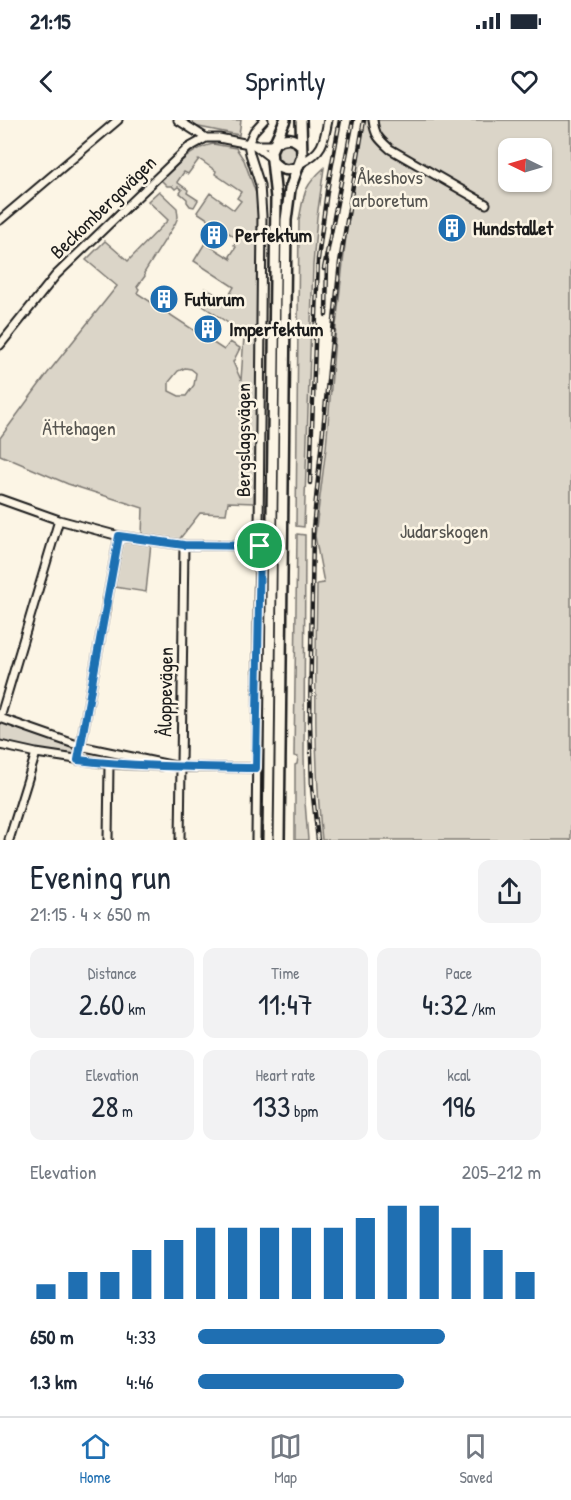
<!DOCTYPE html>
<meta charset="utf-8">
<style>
:root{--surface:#fff;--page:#f2f2f3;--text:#1f2937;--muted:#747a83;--line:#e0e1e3;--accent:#1f6fb2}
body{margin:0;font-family:"Patrick Hand",sans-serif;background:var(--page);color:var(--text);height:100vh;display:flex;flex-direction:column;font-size:22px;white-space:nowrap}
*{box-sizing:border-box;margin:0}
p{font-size:20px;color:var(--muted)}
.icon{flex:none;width:33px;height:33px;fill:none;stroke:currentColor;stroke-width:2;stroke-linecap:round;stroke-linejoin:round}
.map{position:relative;height:720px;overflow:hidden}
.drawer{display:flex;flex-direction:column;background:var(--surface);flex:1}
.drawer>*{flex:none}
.needle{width:39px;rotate:275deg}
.controls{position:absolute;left:498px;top:18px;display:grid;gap:12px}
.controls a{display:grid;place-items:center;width:54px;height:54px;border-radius:12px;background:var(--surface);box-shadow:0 2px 4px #0004;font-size:30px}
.pin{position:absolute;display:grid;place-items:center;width:51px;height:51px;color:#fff;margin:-26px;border:3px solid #fff;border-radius:50%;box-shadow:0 2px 6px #0007}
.round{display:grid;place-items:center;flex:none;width:63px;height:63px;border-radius:12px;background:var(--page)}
.head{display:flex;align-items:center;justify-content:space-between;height:102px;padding:0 30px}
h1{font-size:33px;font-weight:600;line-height:45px}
.stats{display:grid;grid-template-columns:repeat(3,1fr);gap:9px;height:102px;padding:6px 30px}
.stats div{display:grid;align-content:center;border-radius:12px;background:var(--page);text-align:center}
.stats b{font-size:30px;font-weight:600}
.stats small{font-size:16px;font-weight:400}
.stats p{font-size:16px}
.chart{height:168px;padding:12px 30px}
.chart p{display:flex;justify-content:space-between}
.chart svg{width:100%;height:108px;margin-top:6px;stroke:var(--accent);stroke-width:6}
ul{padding:0 30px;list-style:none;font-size:20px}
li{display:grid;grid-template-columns:96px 72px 1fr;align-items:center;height:45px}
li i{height:15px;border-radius:8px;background:var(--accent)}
.status{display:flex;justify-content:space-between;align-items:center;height:42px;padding:0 30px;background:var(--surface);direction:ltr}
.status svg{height:16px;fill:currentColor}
header{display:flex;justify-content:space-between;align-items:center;height:78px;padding:0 30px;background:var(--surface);font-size:27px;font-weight:600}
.menu{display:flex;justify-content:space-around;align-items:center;height:84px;border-top:2px solid var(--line);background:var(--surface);font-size:16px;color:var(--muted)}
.menu a{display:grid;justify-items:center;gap:3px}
.menu .on{color:var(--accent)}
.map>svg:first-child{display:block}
.green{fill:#dbd5c8;stroke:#7c7872;stroke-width:1.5;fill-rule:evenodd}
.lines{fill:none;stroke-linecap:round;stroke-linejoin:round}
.street-casing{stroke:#1c1c1c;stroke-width:11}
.secondary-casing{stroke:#1c1c1c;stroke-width:14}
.street{stroke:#fcf5e5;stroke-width:7}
.secondary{stroke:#fcf5e5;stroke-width:9}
.rail-casing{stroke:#1c1c1c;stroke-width:4.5}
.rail{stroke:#fcf5e5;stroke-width:2;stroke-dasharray:7;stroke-linecap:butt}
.route-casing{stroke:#fff;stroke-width:12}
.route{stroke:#1f6fb2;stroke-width:8}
.labels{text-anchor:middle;stroke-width:5;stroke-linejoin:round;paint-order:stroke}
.park-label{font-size:20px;fill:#555450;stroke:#fcf5e5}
.street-label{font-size:20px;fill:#1c1c1c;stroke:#fcf5e5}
.poi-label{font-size:20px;font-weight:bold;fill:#1c1c1c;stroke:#fcf5e5;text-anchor:start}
</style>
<div class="status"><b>21:15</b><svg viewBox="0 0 49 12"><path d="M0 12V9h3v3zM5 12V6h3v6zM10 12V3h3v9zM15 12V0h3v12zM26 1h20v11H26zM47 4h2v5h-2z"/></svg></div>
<header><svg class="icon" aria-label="back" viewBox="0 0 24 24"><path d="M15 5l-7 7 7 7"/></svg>Sprintly<svg class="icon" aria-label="heart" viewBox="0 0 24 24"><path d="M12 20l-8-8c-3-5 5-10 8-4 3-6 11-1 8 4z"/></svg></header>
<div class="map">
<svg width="571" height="720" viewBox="0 0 571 720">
<rect width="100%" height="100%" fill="#fcf5e5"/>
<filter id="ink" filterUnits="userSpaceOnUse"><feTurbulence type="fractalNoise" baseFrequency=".0167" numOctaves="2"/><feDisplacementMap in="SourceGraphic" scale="12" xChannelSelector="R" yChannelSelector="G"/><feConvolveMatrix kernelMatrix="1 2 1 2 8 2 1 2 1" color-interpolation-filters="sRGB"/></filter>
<g filter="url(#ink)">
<path class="green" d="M185 0H241L239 15 194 6Z
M365 0H571V720H322C313 635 316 549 317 464L324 463 315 416 326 328 336 206 347 107ZM508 28H542V62H508Z
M275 34a11 11 0 1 1 22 0a11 11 0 1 1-22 0Z
M213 24 236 28 244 40 258 79V220L254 383 228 382 226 394 200 393 178 421 142 415 143 388 68 364 0 335V318L47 254 117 166 86 140 105 121 128 141 168 100 148 81 159 71 177 88 178 97 175 104 144 153 145 156 137 167 139 169 137 173 224 230 230 222 240 228 233 242 241 260 244 216 234 207 197 182 205 168 228 182 232 175 230 174 234 167 194 141 205 123 231 139 230 136 236 127 234 125 238 119 197 92 210 73 234 90 241 81 237 78 241 72 215 54 216 51 199 39 188 54 184 52 177 62 188 70 187 73 198 80 194 87 190 86 187 82V79L180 73 182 70 178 67 175 69 172 66H167L161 60C178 45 190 29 213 24ZM185 248 191 249 196 253 194 265 186 276H179L169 271V262L178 251Z
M324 48 317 97 313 145 304 407 296 406 299 100C304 74 303 67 324 48Z
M297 414 305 415 304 636 305 682 308 720H295V645L297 644 298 637 294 636Z
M123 419 151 423 146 472 114 467Z
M0 600 44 618 76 628 75 635 22 627 0 621Z"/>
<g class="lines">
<g class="street-casing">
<path id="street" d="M178 0 206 18
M373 0C375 16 379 19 390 29L486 84
M254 25 271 38
M301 43C323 32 324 22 328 0
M0 100 118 0
M0 225 56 155 188 28 206 18H219L254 25H274
M0 379 59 400 119 416 184 425 260 426
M59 400 0 598 80 626 180 647
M0 625 36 633 109 644 161 646
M78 640 119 416
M178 647 256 648
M9 720 36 633
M108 720 109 644
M180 720 184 425
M256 720 262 96 260 65 250 34 248 24 254 11 264 0"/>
</g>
<g class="secondary-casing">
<path id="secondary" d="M276 22C286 17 293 17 301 25
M272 41C280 50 287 52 298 47
M268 720 276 78 271 31 285 0
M279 720 286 100 290 69 302 36 301 0"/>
</g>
<use href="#street" class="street"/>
<use href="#secondary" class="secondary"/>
<g class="rail-casing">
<path id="rail" d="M324 149 353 0
M326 195 327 141
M310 363 318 139 327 71 340 0
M318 720 312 667 310 602 313 409 340 142 364 0"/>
</g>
<use href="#rail" class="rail"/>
</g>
</g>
<g class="lines" filter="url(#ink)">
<g class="route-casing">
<path id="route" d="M119 416 184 425 260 426 256 648C196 647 137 647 78 640Z"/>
</g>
<use href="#route" class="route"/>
</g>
<defs>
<g id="building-disc" transform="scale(1.5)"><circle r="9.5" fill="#1f6fb2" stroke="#fcf5e5"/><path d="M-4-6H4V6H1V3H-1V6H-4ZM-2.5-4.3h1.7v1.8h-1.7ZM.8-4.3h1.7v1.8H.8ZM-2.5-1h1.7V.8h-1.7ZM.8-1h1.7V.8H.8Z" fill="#fff"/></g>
</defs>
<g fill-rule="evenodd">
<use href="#building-disc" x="452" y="108"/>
<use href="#building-disc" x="214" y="115"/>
<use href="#building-disc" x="164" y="179"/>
<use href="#building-disc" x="208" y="209"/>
</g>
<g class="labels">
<g class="park-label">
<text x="390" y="64">Åkeshovs<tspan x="390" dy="23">arboretum</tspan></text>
<text x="79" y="315">Ättehagen</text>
<text x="444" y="418">Judarskogen</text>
</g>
<g class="street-label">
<text transform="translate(103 87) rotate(-44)" y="7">Beckombergavägen</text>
<text transform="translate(243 320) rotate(-90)" y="7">Bergslagsvägen</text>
<text transform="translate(165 572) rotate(-89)" y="7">Åloppevägen</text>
</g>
<g class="poi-label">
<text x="473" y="115">Hundstallet</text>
<text x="235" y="122">Perfektum</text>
<text x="185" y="186">Futurum</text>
<text x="229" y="216">Imperfektum</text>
</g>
</g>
</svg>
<div class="controls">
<a><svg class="needle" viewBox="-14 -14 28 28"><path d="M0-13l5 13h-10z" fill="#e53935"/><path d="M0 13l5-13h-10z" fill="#747a83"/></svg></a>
</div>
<div class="pin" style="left:260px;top:426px;background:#1e9e55"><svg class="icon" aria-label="arrive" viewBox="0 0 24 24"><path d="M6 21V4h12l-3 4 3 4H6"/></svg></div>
</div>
<section class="drawer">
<div class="head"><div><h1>Evening run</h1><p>21:15 · 4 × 650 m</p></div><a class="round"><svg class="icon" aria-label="share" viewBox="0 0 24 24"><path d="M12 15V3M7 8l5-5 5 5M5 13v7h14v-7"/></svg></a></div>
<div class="stats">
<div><p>Distance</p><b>2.60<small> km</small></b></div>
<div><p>Time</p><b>11:47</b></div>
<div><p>Pace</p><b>4:32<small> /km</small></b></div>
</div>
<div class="stats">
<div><p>Elevation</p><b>28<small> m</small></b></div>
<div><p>Heart rate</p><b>133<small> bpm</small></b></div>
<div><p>kcal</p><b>196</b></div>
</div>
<div class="chart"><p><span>Elevation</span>205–212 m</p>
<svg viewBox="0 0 160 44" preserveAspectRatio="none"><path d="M5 44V38M15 44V33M25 44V33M35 44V24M45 44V20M55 44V15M65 44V15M75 44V15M85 44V15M95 44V15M105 44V11M115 44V6M125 44V6M135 44V15M145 44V24M155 44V33"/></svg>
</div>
<ul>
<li><b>650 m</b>4:33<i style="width:72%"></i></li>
<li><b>1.3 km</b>4:46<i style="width:60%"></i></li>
</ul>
</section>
<nav class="menu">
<a class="on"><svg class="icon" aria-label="home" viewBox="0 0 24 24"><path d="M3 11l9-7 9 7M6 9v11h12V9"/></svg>Home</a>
<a><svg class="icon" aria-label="map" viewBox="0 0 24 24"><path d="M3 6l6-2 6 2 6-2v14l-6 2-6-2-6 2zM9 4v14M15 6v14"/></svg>Map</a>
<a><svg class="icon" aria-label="saved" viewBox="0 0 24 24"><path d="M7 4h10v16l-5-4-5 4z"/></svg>Saved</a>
</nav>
